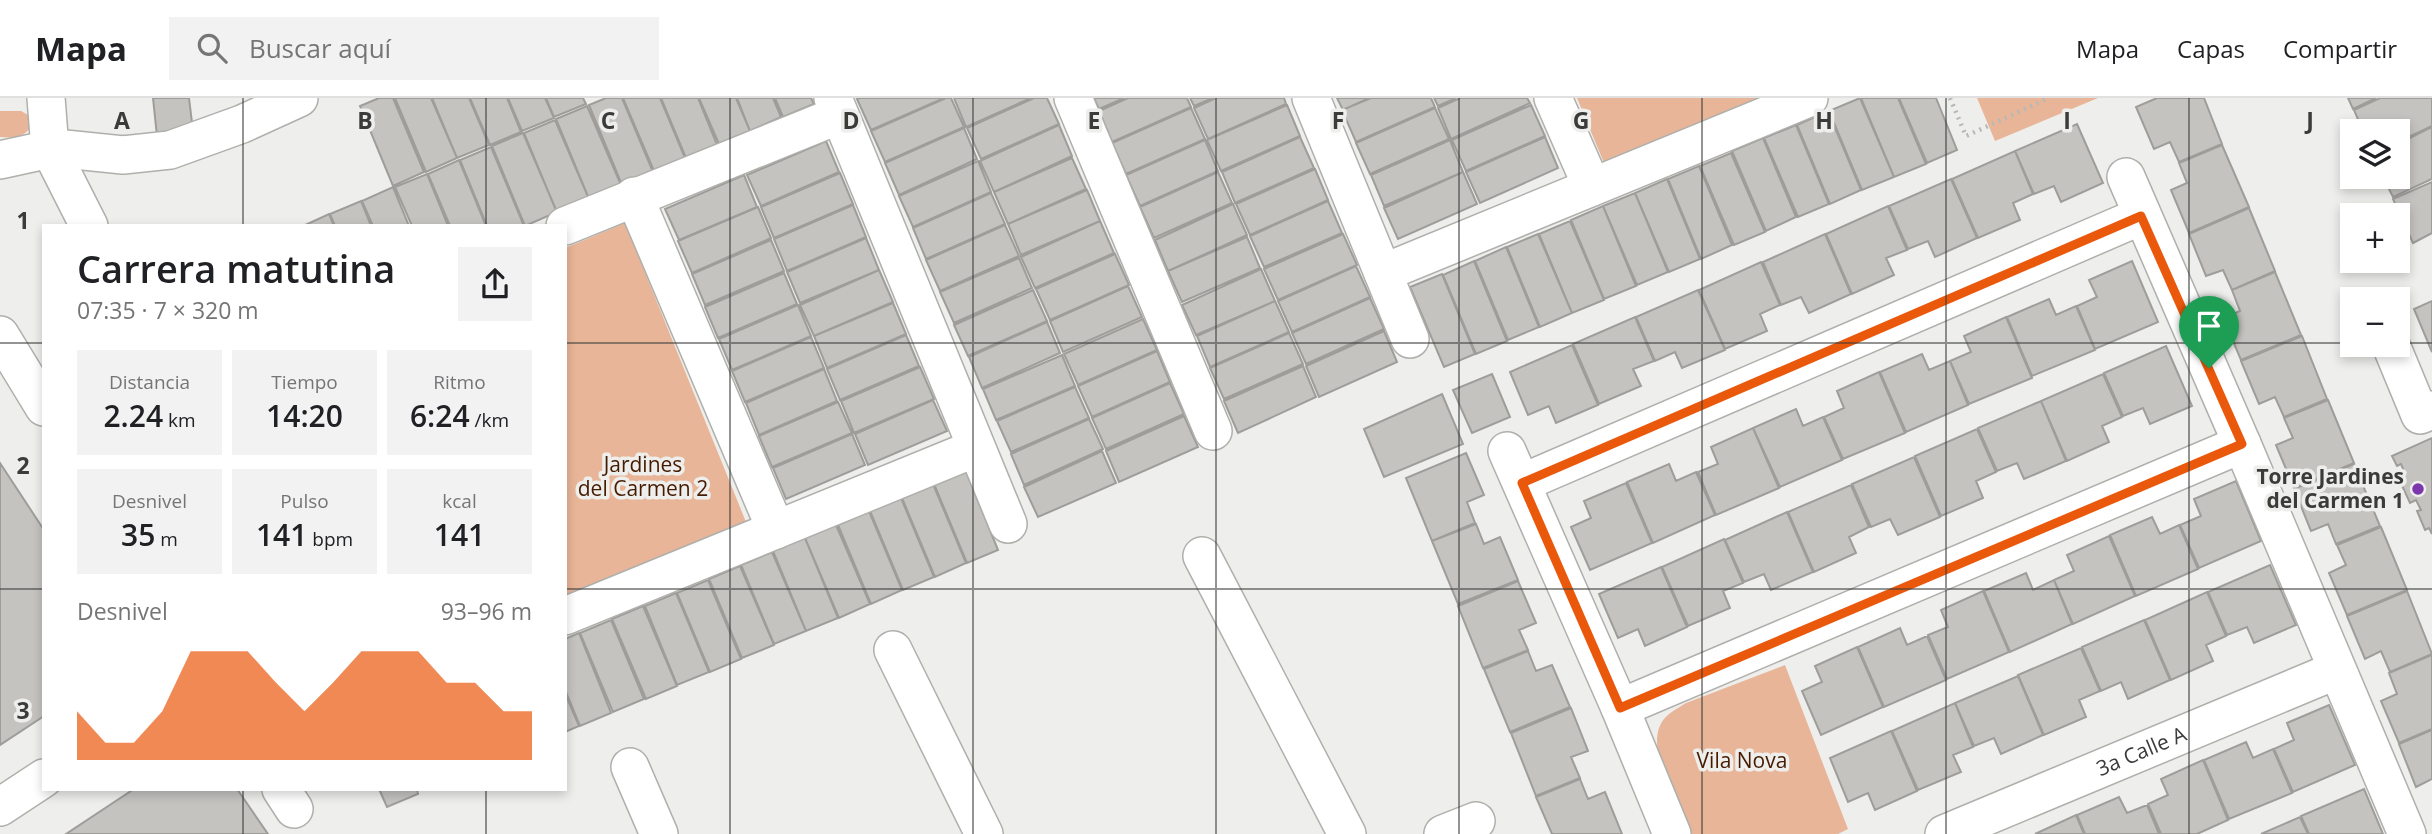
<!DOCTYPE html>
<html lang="es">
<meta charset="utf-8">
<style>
:root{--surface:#fff;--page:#f2f2f2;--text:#202124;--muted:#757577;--line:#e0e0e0;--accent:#ea580c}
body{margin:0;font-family:"Open Sans",sans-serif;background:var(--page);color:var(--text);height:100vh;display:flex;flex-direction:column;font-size:26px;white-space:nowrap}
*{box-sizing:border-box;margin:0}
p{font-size:23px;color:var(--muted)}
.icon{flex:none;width:38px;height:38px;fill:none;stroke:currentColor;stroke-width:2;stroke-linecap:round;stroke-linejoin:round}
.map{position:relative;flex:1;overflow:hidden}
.details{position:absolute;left:42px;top:126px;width:525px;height:567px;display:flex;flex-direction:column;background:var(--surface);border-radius:0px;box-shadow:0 4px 10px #0003}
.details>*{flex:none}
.tools{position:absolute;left:2340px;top:21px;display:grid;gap:14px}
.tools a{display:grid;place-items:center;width:70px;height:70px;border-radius:0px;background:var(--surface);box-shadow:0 4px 10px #0003;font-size:35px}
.pin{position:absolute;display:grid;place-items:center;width:60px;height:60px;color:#fff;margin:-72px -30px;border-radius:50% 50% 50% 0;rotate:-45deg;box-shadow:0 0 7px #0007}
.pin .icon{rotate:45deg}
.round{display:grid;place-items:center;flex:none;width:74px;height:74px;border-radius:0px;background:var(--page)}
.head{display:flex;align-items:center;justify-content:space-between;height:119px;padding:0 35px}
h1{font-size:38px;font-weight:600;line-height:52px}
.metrics{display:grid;grid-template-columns:repeat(3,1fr);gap:10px;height:119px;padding:7px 35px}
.metrics div{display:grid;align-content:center;border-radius:0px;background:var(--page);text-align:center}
.metrics b{font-size:30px;font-weight:600}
.metrics small{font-size:19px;font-weight:400}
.metrics p{font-size:19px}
.chart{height:196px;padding:14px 35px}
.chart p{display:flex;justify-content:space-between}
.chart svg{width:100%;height:126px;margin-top:7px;fill:var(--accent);opacity:.7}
header{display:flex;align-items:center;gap:42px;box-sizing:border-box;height:98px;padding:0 35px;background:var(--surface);border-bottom:2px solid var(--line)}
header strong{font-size:33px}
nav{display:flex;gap:38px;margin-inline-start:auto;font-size:24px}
.search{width:490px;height:63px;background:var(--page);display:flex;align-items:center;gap:18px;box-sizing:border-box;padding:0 24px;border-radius:0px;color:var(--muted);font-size:26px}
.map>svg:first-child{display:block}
.green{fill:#e8b598}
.building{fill:#c5c3c0;stroke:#9e9d9a;stroke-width:2}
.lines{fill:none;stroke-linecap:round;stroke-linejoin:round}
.minor-casing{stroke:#afafac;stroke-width:40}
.path{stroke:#b7b8b6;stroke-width:4.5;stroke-dasharray:2 5;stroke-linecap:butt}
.minor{stroke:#fff;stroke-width:37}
.route-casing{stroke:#fff;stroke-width:14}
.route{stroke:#ea580c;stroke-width:9}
.grid{fill:none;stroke:#3b3c3a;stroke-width:2;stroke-opacity:0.55}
.poi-dot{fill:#7b37ab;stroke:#eeefec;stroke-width:2.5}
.labels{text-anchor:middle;stroke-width:7;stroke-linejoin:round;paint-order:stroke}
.park-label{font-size:21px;fill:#461b00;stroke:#eeefec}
.poi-label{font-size:21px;font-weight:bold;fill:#3b3c3a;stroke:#eeefec;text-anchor:end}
.street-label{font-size:21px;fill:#3b3c3a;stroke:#eeefec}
.grid-label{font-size:23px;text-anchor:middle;font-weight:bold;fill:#3b3c3a;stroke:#eeefec;stroke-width:7;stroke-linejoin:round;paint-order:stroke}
</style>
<header>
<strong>Mapa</strong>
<div class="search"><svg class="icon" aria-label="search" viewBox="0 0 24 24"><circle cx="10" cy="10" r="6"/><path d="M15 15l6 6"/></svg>Buscar aquí</div>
<nav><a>Mapa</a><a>Capas</a><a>Compartir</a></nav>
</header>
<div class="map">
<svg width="2432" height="736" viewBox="0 0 2432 736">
<rect width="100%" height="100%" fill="#eeefec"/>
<path class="green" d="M1577 0H1758L1604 65Z
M1977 0H2098L1995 43Z
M0 13H21L30 18 32 27C24 40 15 40 0 39Z
M625 125 746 424 565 499V150Z
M1785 567 1848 731 1838 736H1690C1678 709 1642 648 1664 621 1670 614 1678 610 1686 605Z"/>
<path class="building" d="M153 0H189L193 33 157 38Z
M379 0H393L424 74 393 88 360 8Z
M395 0H431L457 60 426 74Z
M432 0H469L489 47 457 60Z
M470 0H507L521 34 490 47Z
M508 0H545L554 20 522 33Z
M546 0H583L586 6 554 19Z
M606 0H622L653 74 622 87 589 7Z
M623 0H660L685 60 654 73Z
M661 0H698L717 47 686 60Z
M699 0H736L750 33 719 46Z
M737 0H773L781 19 750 33Z
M775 0H811L814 6 783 19Z
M860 0H944L871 32 857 1Z
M946 0H951L964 29 885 64 871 33Z
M954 0H1031L966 29Z
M1034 0H1047L1059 26 981 61 967 30Z
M1094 0H1124L1099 11Z
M1128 0H1187L1191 9 1112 44 1099 13Z
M1190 0H1213L1194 8Z
M1216 0H1284L1286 6 1208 41 1194 10Z
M1337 0H1369L1343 12Z
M1371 0H1431L1435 9 1356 44 1342 12Z
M1434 0H1456L1438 8Z
M1460 0H1527L1530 5 1451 41 1438 10Z
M1860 0 1894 79 1862 92 1829 13Z
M1861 0H1898L1926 66 1894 79Z
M1899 0H1936L1957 52 1927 65Z
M2157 0H2204L2222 46 2179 64 2170 44 2154 51 2136 9Z
M2348 0H2376L2353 11Z
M2380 0H2432V28L2398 44V33H2363L2354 12Z
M1287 7 1300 38 1221 73 1207 42Z
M1531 7 1545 38 1466 73 1452 42Z
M587 8 621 87 589 101 556 21Z
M1191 10 1205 41 1126 76 1112 45Z
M1435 10 1449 41 1370 76 1356 45Z
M1828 13 1861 92 1830 106 1797 27Z
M555 22 589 101 557 115 524 35Z
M2077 26 2103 85 2061 104 2054 88 2034 96 2015 53Z
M1059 27 1072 58 994 94 980 63Z
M1796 27 1829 106 1798 119 1764 40Z
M2432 29V81L2393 99 2383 79H2398V46Z
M964 30 977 61 899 97 885 65Z
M523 35 557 114 525 128 492 48Z
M1300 39 1314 70 1235 105 1222 74Z
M1545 39 1558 70 1480 105 1466 74Z
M1763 40 1796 119 1766 133 1732 53Z
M1205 42 1218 73 1140 108 1126 77Z
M1450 42 1463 74 1384 108 1371 77Z
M826 43 839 74 761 108 747 77Z
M2222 47 2249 109 2189 135 2171 92 2187 85 2179 65Z
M491 49 524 128H487L460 62Z
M2015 53 2033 96 2013 105 2020 122 1978 140 1952 81Z
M1731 55 1765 134 1734 147 1700 68Z
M1072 60 1086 91 1008 126 994 94Z
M459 62 486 128H450L428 76Z
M978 63 991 94 913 129 899 98Z
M1699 68 1732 147 1701 161 1668 81Z
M1315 71 1328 102 1250 137 1236 106Z
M1218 74 1232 105 1154 140 1140 109Z
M1463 74 1477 106 1398 141 1384 110Z
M840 75 853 106 774 140 761 109Z
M427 76 448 128H412L395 89Z
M744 77 757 109 679 142 665 111Z
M1667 81 1700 161 1669 174 1635 95Z
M1951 81 1977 140 1935 159 1928 143 1908 151 1889 108Z
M2432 84V135L2413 145 2393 101Z
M393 89 409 128H373L362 103Z
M1087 92 1100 123 1021 157 1008 126Z
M991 95 1005 126 926 161 913 130Z
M1635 95 1668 174 1637 187 1603 108Z
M361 103 371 128H335L330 116Z
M1328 103 1342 135 1264 169 1250 138Z
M1233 106 1247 137 1168 173 1155 142Z
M853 107 866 139 787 173 774 141Z
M1603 108 1636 188 1604 201 1571 122Z
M1888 108 1907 152 1886 160 1894 177 1852 196 1826 136Z
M758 109 771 140 692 175 678 143Z
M2249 110 2275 173 2232 192 2223 172 2206 178 2189 136Z
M329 116 334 128H303Z
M1100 123 1114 155 1035 190 1021 159Z
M1570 123 1604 202 1572 215 1539 136Z
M1005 127 1019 158 940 193 926 162Z
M1343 136 1357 167 1278 202 1264 171Z
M1538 136 1572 215 1540 229 1507 149Z
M1825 136 1851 196 1809 215 1801 199 1781 207 1763 164Z
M1247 139 1260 170 1182 204 1168 173Z
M866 140 879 172 800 205 787 174Z
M771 142 784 173 705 207 692 176Z
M1506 149 1539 229 1508 242 1475 163Z
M1115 156 1129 187 1050 222 1036 191Z
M1019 160 1032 190 954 225 940 194Z
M1474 163 1507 243 1476 256 1443 177Z
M2132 163 2158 224 2095 251 2077 208 2097 199 2089 182Z
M1761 164 1780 207 1760 216 1767 233 1725 251 1699 192Z
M1356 168 1370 199 1292 234 1278 203Z
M1261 171 1275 203 1196 237 1182 207Z
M879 172 893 204 814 238 800 207Z
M2275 174 2301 237 2241 262 2223 220 2240 213 2232 192Z
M784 175 797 206 718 240 705 209Z
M1442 176 1475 256 1444 269 1410 189Z
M1128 188 1142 219 1063 254 1050 223Z
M1033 192 1047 223 968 258 954 227Z
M1698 192 1725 252 1682 270 1675 254 1655 263 1636 219Z
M1370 200 1384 231 1306 266 1292 235Z
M2049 201 2056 217 2076 208 2095 252 2032 278 2007 219Z
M1275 203 1289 234 1210 269 1197 238Z
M2432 203V254L2414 211Z
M893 205 906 236 827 270 814 238Z
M798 207 811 238 732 272 719 241Z
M1635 219 1654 263 1633 271 1641 288 1599 306 1573 246Z
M2006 219 2032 280 1969 306 1950 263 1971 254 1964 238Z
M1143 221 1157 252 1078 287 1064 256Z
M1047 224 1060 255 982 290 969 259Z
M1384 233 1397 264 1319 299 1306 268Z
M1289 235 1303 266 1224 301 1210 270Z
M906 237 919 268 840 302 827 271Z
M2302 238 2327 301 2284 319 2275 299 2259 306 2241 263Z
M811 239 824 270 745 304 732 273Z
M1572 247 1598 307 1556 325 1549 308 1528 317 1510 274Z
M2166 248 2192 308 2150 326 2143 310 2123 318 2104 275Z
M1157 253 1170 284 1092 319 1078 288Z
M1922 256 1929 272 1950 263 1968 307 1906 334 1880 274Z
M1062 257 1075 288 996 322 983 291Z
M1303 268 1316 299 1238 335 1224 303Z
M920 269 934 301 854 335 841 303Z
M824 271 837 303 759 337 746 305Z
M1879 274 1905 335 1843 361 1824 319 1844 310 1837 293Z
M1492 276 1510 319 1472 335 1453 292Z
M2103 276 2122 319 2102 328 2109 344 2067 363 2041 303Z
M1170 285 1184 316 1106 351 1092 320Z
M1075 289 1089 320 1011 354 997 323Z
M1442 296 1463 346 1384 379 1364 331Z
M933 302 947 333 868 367 855 336Z
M2328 302 2354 365 2294 390 2276 347 2293 340 2284 320Z
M2041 303 2066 363 2024 381 2017 365 1997 373 1978 330Z
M838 304 852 335 772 369 759 338Z
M1796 311 1803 328 1823 319 1842 362 1780 389 1753 330Z
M1184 318 1198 349 1119 384 1106 353Z
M1089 321 1103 351 1024 387 1011 356Z
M1753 330 1779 390 1716 417 1698 374 1718 366 1711 349Z
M1977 331 1996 374 1976 383 1983 400 1941 418 1915 358Z
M852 336 865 367 786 401 773 370Z
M2432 340V436L2429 430 2425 432 2417 413 2421 412 2416 402 2410 405 2398 379 2405 376 2401 366 2397 368 2392 358Z
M1102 353 1116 385 1038 419 1024 389Z
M1466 355 1484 397 1467 404 1475 425 1432 443 1406 380Z
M1914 359 1940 419 1898 437 1890 421 1871 429 1852 386Z
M0 365 44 432V618L0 647Z
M1669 366 1676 383 1696 374 1715 417 1653 445 1627 384Z
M2354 366 2380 428 2336 446 2328 426 2311 433 2294 391Z
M966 373 998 452 967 465 934 386Z
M2236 383 2261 443 2199 470 2180 427 2201 418 2194 401Z
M1626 385 1652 445 1590 472 1571 429 1591 420 1584 403Z
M933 386 966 465 935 479 902 400Z
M1851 387 1869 429 1849 439 1856 455 1814 474 1788 414Z
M901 400 934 479 903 492 870 413Z
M869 413 902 492 871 506 838 427Z
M1787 414 1813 474 1771 492 1764 476 1744 484 1725 442Z
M2152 419 2160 436 2179 427 2198 471 2136 498 2110 437Z
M1476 426 1484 446 1500 439 1518 482 1458 506 1432 443Z
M836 427 870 506 839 520 805 440Z
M2381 429 2407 492 2347 517 2329 475 2346 467 2337 447Z
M2109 438 2135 498 2073 526 2054 482 2074 473 2067 457Z
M805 440 838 520 806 533 773 453Z
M1724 441 1743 485 1723 493 1730 510 1688 528 1662 469Z
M772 454 806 533 774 546 741 467Z
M2270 467 2296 527 2254 545 2247 529 2227 537 2208 494Z
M740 468 774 547 742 560 709 481Z
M1661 469 1687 529 1645 548 1638 531 1618 540 1599 496Z
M2026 475 2033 492 2054 482 2072 526 2010 554 1984 493Z
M708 482 741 561 710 574 677 495Z
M1518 483 1536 525 1519 532 1528 552 1483 570 1458 508Z
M1983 493 2009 554 1947 581 1928 537 1948 529 1941 512Z
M2407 493 2432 556 2390 574 2381 553 2365 561 2347 518Z
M2207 494 2226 538 2206 547 2213 563 2171 582 2145 522Z
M676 495 709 574 677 587 645 508Z
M643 508 677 588 646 601 612 521Z
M611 522 644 601 613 614 580 535Z
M2144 522 2170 582 2128 601 2121 584 2101 593 2082 549Z
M1900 530 1907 547 1927 538 1946 582 1884 609 1858 549Z
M579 535 611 615 580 628 565 592V541Z
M1857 549 1883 609 1821 637 1802 593 1822 584 1815 568Z
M2081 550 2100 593 2079 602 2086 619 2044 637 2018 577Z
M1528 553 1536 573 1552 567 1570 609 1510 634 1484 571Z
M2432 557V631L2399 645 2381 603 2397 596 2389 575Z
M2018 578 2043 637 2001 656 1994 640 1974 648 1955 605Z
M565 595 579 628 565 634Z
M1955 605 1973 649 1953 657 1961 674 1918 692 1892 633Z
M2329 607 2355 667 2293 694 2274 651 2294 642 2287 625Z
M1571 610 1588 653 1571 659 1580 680 1536 698 1511 635Z
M2432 632V681L2416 689 2399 646Z
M1891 633 1917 693 1875 712 1868 695 1848 704 1830 660Z
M2246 644 2253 660 2273 651 2292 695 2229 721 2204 662Z
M2203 662 2228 722 2197 736H2161L2148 706 2168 697 2161 681Z
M1580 681 1588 701 1605 694 1622 736H1552L1536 699Z
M134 691H237L268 736H66Z
M379 691H417L418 696 387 709Z
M2364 691 2383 736H2309L2301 718Z
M2119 699 2127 715 2147 707 2159 736H2085L2077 717Z
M2076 717 2084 736H2035Z
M2300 719 2308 736H2261Z"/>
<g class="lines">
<g class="minor-casing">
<g id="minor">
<path d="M46 0 50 51 89 128"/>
<path d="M833 0 1008 426"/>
<path d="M1073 0 1213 333"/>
<path d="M1311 0 1410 241"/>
<path d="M1553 0 1592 89"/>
<path d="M0 62 55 50 123 57 170 52 242 26 299 0"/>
<path d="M2126 79 2242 346 2407 736"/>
<path d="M634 98 776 432"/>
<path d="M565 128 839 17"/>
<path d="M1383 175 1809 0"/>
<path d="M0 237 44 309"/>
<path d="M2391 247 2420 317 2432 312"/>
<path d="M1507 353 1620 610 1672 736"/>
<path d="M1522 385 2141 118"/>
<path d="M1202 458 1347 736"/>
<path d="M565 518 976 350"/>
<path d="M893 552 984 736"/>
<path d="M1620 610 2242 346"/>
<path d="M630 669 659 736"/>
<path d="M281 691 294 711"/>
<path d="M0 709 44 680"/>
<path d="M1443 736 1476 723"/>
<path id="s1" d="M1944 736 2337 572"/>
</g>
</g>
<path class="path" d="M1950 0 1966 38 2049 0"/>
<use href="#minor" class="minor"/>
</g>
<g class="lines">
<g class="route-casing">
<path id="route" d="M2141 118 2242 346 1620 610 1522 385Z"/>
</g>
<use href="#route" class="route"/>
</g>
<path class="grid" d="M243 0V128M486 0V128M730 0V736M973 0V736M1216 0V736M1459 0V736M1702 0V736M1946 0V736M2189 0V736M0 245H44M565 245H2352M2398 245H2432M0 491H44M565 491H2432M243 691V736M486 691V736"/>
<circle class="poi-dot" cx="2418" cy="391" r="7"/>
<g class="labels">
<g class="park-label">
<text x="643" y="374">Jardines<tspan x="643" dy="24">del Carmen 2</tspan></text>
<text x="1742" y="670">Vila Nova</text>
</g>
<g class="poi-label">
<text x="2404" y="386">Torre Jardines<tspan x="2404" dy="24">del Carmen 1</tspan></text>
</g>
<g class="street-label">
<text dy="7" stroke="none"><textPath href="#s1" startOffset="214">3a Calle A</textPath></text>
</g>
</g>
<g class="grid-label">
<text x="122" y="31">A</text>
<text x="365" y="31">B</text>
<text x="608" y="31">C</text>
<text x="851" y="31">D</text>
<text x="1094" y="31">E</text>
<text x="1338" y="31">F</text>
<text x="1581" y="31">G</text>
<text x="1824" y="31">H</text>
<text x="2067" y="31">I</text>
<text x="2310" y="31">J</text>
<text x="23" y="131">1</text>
<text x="23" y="376">2</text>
<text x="23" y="621">3</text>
</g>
</svg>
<div class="tools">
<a><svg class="icon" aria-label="layers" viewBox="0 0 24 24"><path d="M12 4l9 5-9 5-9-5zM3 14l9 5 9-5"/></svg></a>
<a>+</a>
<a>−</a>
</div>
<div class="pin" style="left:2209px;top:270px;background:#1e9e55"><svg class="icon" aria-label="arrive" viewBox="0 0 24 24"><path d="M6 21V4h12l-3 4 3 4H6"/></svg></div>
<section class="details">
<div class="head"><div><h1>Carrera matutina</h1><p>07:35 · 7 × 320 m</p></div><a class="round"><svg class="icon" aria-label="share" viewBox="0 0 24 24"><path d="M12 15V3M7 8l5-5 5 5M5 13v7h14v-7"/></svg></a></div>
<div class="metrics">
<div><p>Distancia</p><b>2.24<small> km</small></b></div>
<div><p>Tiempo</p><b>14:20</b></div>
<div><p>Ritmo</p><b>6:24<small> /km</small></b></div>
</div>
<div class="metrics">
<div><p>Desnivel</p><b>35<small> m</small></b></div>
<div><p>Pulso</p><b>141<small> bpm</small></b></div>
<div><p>kcal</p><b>141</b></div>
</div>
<div class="chart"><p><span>Desnivel</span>93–96 m</p>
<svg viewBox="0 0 160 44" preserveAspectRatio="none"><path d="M0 44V27L10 38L20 38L30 27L40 6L50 6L60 6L70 17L80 27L90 17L100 6L110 6L120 6L130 17L140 17L150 27L160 27V44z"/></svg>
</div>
</section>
</div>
